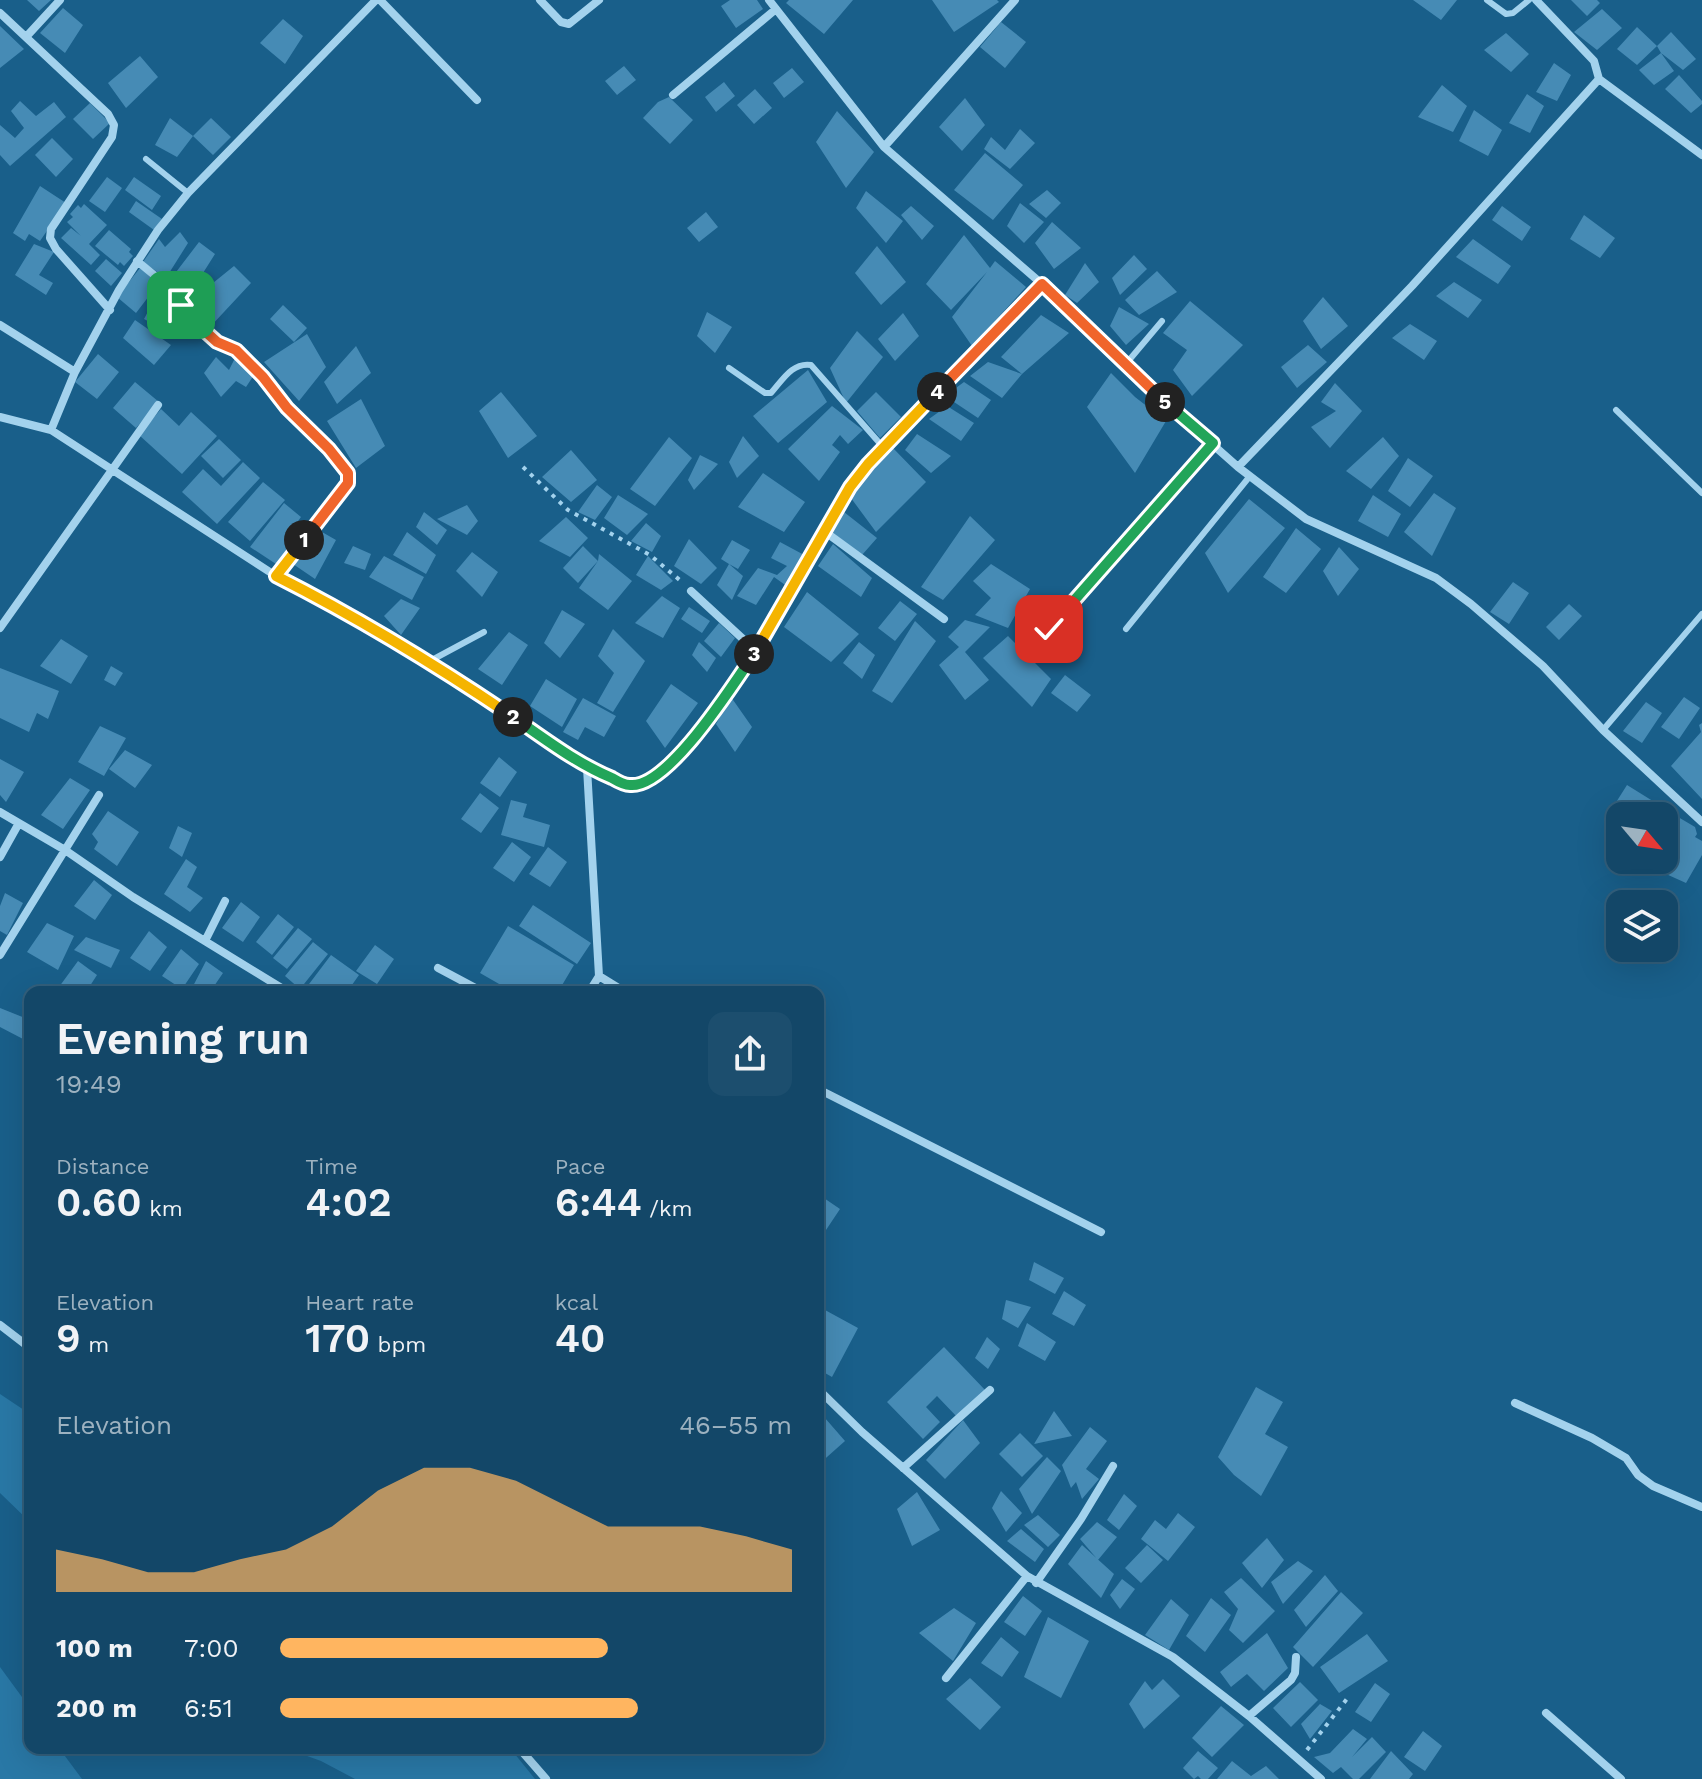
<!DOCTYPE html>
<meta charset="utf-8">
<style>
:root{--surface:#134768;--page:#1c4e6e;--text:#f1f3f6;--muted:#9db2c0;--line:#325f7c;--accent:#ffb560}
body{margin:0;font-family:"Work Sans",sans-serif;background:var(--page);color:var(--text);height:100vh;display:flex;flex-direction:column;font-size:30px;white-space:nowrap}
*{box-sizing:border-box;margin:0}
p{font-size:26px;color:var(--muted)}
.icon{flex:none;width:44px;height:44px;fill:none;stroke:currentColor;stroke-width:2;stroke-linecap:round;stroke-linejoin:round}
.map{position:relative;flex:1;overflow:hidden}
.side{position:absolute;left:24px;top:986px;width:800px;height:768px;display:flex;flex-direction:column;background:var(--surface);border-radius:16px;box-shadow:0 8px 32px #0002,0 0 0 2px var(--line)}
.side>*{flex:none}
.needle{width:52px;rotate:119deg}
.controls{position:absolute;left:1606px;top:802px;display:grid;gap:16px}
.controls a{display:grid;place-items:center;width:72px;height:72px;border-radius:16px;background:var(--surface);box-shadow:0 8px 32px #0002,0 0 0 2px var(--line);font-size:40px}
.pin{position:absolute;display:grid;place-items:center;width:68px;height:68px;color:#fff;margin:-34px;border-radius:16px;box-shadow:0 4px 12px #0006}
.km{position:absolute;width:40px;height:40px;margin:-20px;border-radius:50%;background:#222;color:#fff;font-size:22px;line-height:40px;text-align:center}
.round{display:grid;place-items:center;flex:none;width:84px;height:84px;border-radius:16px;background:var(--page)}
.overview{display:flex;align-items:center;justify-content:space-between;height:136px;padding:0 32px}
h1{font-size:44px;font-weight:600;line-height:60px}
.figures{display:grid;grid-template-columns:repeat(3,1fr);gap:12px;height:136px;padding:8px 32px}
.figures div{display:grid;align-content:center}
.figures b{font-size:40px;font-weight:600}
.figures small{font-size:22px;font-weight:400}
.figures p{font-size:22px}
.chart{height:224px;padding:16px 32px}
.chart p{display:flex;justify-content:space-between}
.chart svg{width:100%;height:144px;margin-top:8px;fill:var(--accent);opacity:.7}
ul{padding:0 32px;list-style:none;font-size:26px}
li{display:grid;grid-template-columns:128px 96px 1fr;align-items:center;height:60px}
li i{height:20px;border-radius:10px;background:var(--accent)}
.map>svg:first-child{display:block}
.green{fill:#2978a6}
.building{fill:#468bb5}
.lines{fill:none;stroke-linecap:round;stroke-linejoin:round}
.path{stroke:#a3d2ed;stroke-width:4;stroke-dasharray:4 6;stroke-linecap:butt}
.service{stroke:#a3d2ed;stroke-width:6}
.minor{stroke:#a3d2ed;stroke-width:8}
.split-1-casing{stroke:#fff;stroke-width:16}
.split-2-casing{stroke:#fff;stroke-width:16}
.split-3-casing{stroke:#fff;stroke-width:16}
.split-4-casing{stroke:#fff;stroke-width:16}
.split-5-casing{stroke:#fff;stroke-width:16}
.split-6-casing{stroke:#fff;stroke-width:16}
.split-1{stroke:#f0652b;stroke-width:10}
.split-2{stroke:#f5b400;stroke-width:10}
.split-3{stroke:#22a559;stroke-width:10}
.split-4{stroke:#f5b400;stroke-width:10}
.split-5{stroke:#f0652b;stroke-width:10}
.split-6{stroke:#22a559;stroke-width:10}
</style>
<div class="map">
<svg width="1702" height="1779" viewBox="0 0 1702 1779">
<rect width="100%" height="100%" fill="#195f8a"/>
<path class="green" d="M0 1394 30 1414V1522L0 1493Z
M0 1667 30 1708V1748H59L82 1779H0Z
M285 1748H510L535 1779H355L321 1761Z"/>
<path class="building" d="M27 0H51L39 11Z
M730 0H757L763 9 736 28 721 6Z
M789 0H853L824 34 786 3Z
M932 0H997L999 2 954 32Z
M1413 0H1457L1441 20Z
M1571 0H1597L1600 3 1587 16Z
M63 8 83 25 65 53 40 33Z
M1602 9 1622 28 1597 50 1574 32Z
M283 19 303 36 285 64 260 43Z
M1001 22 1026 42 1005 68 980 47Z
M0 26 24 49 0 68Z
M1637 27 1657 46 1637 65 1617 49Z
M1671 32 1696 59 1683 70 1661 53 1657 46Z
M1506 33 1529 54 1511 72 1484 50Z
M1661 53 1674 71 1654 85 1639 70Z
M140 56 158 77 126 108 108 83Z
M1554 63 1571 75 1557 101 1536 92Z
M624 66 636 80 617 95 605 81Z
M792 68 804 82 784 98 773 83Z
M1679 75 1702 101V104L1691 113 1665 89Z
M724 82 735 96 716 112 705 97Z
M1442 85 1467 106 1453 132 1418 117Z
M755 89 772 108 754 124 737 105Z
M1527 94 1544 106 1530 133 1509 123Z
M669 97 693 120 670 144 643 118 658 102Z
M965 98 985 125 962 151 939 127Z
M20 101 36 116 54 102 66 117 10 166 0 155V125L15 138 24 128 11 111Z
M90 103 110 123 93 139 73 119Z
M1474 110 1502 130 1488 156 1459 141Z
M837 111 874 152 846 188 816 142Z
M170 118 193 136 177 157 155 145Z
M211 118 231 137 213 155 193 136Z
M1020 129 1035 143 1010 169 984 149 991 137 1005 150Z
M52 138 73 159 56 177 35 155Z
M985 153 1023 185 993 220 954 190Z
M107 177 122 188 105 212 89 201Z
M134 177 161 196 152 210 125 190Z
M40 186 66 203 40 241 29 234 25 241 13 233Z
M1047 190 1061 203 1046 218 1029 204Z
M866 191 903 221 886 243 856 208Z
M136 201 162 219 154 230 129 212Z
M1020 203 1044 222 1024 243 1007 226Z
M84 204 107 225 89 244 100 255 91 265 61 238 71 228 81 236 67 222 73 217 70 214 78 205 81 208Z
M911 206 934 226 922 240 901 215Z
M1502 206 1531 227 1522 241 1492 220Z
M706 212 718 227 699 242 687 228Z
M1584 215 1615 238 1600 258 1570 239Z
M1052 222 1081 248 1054 269 1035 243Z
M109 230 131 249 129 252 133 256 124 266 120 262 118 265 95 246Z
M180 232 188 243 166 278 143 262 159 239 165 247Z
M964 235 990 268 995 261 1026 287 972 346 952 317 987 272 951 310 926 284Z
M1473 239 1511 266 1498 284 1456 257Z
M199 242 215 254 191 292 170 280Z
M34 244 54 252 39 275 53 283 46 295 15 275Z
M877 246 906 282 881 305 855 273Z
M1134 255 1147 269 1120 295 1112 278Z
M106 259 122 273 111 286 95 271Z
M1085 263 1099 282 1077 303 1065 295Z
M234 266 251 283 210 327 187 304Z
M140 268 159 283 136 313 117 297Z
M1157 271 1177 292 1139 315 1125 300Z
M1454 282 1482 300 1468 318 1436 296Z
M160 289 180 306 161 328 144 319Z
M1323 297 1348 326 1321 349 1303 321Z
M1190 301 1243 345 1192 396 1173 370 1187 350 1163 333Z
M283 305 307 328 294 342 270 319Z
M1119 307 1149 324 1126 345 1110 326Z
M707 312 732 327 715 353 697 336Z
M903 313 919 336 895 361 878 339Z
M1041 315 1069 333 1022 374 1002 398 970 376 988 362 1022 374 1001 357Z
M135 320 171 345 154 365 123 338Z
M1410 324 1437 341 1424 360 1392 338Z
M857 331 883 357 846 403 830 368Z
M307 334 326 367 299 401 264 362Z
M1308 345 1327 362 1297 388 1281 367Z
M356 346 371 373 337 404 324 382Z
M98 354 119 372 97 399 75 382Z
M216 357 229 370 235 358 254 375 246 387 236 381 221 397 204 373Z
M808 370 827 402 778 443 753 416Z
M1111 373 1135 397 1166 421 1135 473 1087 407Z
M135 382 159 402 136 428 113 408Z
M964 382 991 400 978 418 945 396Z
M1335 383 1362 411 1330 448 1311 427 1336 411 1321 402Z
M501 392 537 436 508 458 479 411Z
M876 392 901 417 880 438 857 411Z
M361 399 385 446 356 468 327 421Z
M832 406 863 430 848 444 840 435 832 445 840 452 819 481 788 449Z
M947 406 974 423 961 441 929 419Z
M161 409 179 426 191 412 217 436 182 474 139 435Z
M917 434 951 456 931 473 905 450Z
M743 436 759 456 737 478 729 462Z
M669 437 692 458 655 506 630 489Z
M1383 437 1399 456 1371 489 1346 471Z
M219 439 241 460 223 478 201 456Z
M892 447 926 482 876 532 848 494Z
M571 450 597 480 571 502 542 477Z
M700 455 718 464 694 490 688 480Z
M1408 458 1433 476 1410 507 1388 491Z
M243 462 260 478 217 524 182 492 203 469 221 486Z
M763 473 805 502 784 532 738 507Z
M263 482 285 500 250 541 228 522Z
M597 485 612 497 595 520 578 512Z
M1434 493 1456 508 1432 556 1404 532Z
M618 495 648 514 627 535 604 518Z
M1373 495 1401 514 1388 537 1358 521Z
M1249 499 1285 528 1228 593 1205 553Z
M284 503 301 517 285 539 293 545 279 566 250 547Z
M467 505 478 521 467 535 437 519Z
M424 512 447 530 437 545 416 527Z
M844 512 877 538 862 555 832 532Z
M970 516 995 540 943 600 921 587Z
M566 517 588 538 570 557 539 541Z
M646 523 661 536 652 552 631 541Z
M315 528 336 540 315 579 293 564Z
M1296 528 1321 549 1286 593 1263 577Z
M407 532 436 555 426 574 393 555Z
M689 539 717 568 701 584 674 566Z
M732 540 750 550 738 569 729 564 743 576 732 600 717 585 729 564 721 559Z
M780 542 806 556 788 587 774 577 756 605 737 596 758 568 777 575 787 566 771 558Z
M833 544 872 578 861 597 818 566Z
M353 546 371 554 365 570 344 563Z
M583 546 598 561 578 583 563 568Z
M1339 547 1359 569 1338 596 1323 571Z
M472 552 498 572 482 597 456 571Z
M599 554 632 581 608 610 579 588 598 561Z
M384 556 424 577 412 600 369 577Z
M648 556 673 581 661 590 636 575Z
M991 564 1030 589 1008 628 975 615 991 598 973 581Z
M1513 582 1529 593 1509 624 1490 612Z
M807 592 859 634 831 662 784 627Z
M662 596 680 608 663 638 635 623Z
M401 599 420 608 401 635 384 616Z
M900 601 917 614 895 641 878 628Z
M1569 604 1582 616 1559 640 1546 627Z
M689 607 710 621 702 633 681 619Z
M562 610 585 624 560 658 544 643Z
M965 620 990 627 965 652 989 680 965 700 939 665 959 647 948 637Z
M915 621 936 641 892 703 872 691Z
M719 623 735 638 721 657 704 641Z
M613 629 645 661 613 712 597 703 614 673 598 656Z
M509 632 528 645 502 685 478 669Z
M1008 636 1051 679 1032 707 983 658Z
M61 639 88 656 71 684 40 666Z
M699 642 716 658 707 672 692 655Z
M859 642 875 655 862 679 843 663Z
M111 666 123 673 115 686 104 680Z
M0 668 59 691 48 719 37 713 29 732 0 718Z
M1065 675 1091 695 1077 712 1051 693Z
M546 679 577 699 562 727 530 706Z
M671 684 698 703 665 748 646 721Z
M731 697 752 727 735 752 716 724Z
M1684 697 1700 708 1679 739 1661 727Z
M583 698 616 716 604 737 585 727 578 740 563 732Z
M1646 702 1662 713 1642 743 1623 731Z
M1702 723V799L1671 766 1701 732 1699 725Z
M100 726 126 738 104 776 78 762Z
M125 750 152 765 135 788 109 769Z
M499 757 517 772 500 797 480 783Z
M0 759 24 772 6 802 0 795Z
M70 778 90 790 63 829 41 815Z
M1627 785 1656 803 1648 816H1620V823L1608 815Z
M480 793 499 808 481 833 461 819Z
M511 800 527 804 523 817 550 825 544 847 501 835Z
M108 811 139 832 117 866 94 849 98 842 92 834Z
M1673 814 1695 827 1697 834 1695 837 1702 841V855L1686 883 1646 865 1649 860H1664V831Z
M178 826 192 833 182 857 169 848Z
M512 842 531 857 514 882 493 868Z
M548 847 567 862 550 887 529 874Z
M186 859 197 867 187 887 203 898 190 912 164 894Z
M94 880 112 895 95 920 74 906Z
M5 893 23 903 7 935 0 931V906Z
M241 902 260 917 243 942 222 928Z
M533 905 591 943 577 964 519 926Z
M278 914 294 927 272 955 256 942Z
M47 923 74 936 58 970 27 952Z
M508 926 574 965 558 992H513L480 973Z
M298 928 312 939 287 969 273 958Z
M149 931 167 947 150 971 130 958Z
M86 937 120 950 111 968 74 950Z
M313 942 328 954 300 989 285 976Z
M375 945 394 959 377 984 356 971Z
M181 949 199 964 182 989 162 976Z
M331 955 359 975 347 992H303Z
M78 961 97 975 86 992H67L59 987Z
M206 961 223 973 210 992H195L191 990Z
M0 1008 30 1020 23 1039 0 1027Z
M818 1194 840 1209 818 1242Z
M1034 1262 1064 1278 1055 1294 1029 1280Z
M1064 1291 1086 1305 1074 1326 1052 1314Z
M1006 1300 1031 1307 1018 1328 1002 1319Z
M825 1310 858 1328 832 1377 818 1369V1351L826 1336 818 1332V1323Z
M1027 1323 1056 1342 1045 1361 1018 1346Z
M987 1337 1000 1349 988 1369 975 1358Z
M944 1347 986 1391 958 1418 937 1396 926 1407 940 1422 923 1439 887 1402Z
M1256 1387 1283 1402 1265 1434 1288 1447 1261 1496 1234 1475 1218 1457Z
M818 1410 845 1441 818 1465Z
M1054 1411 1072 1436 1034 1444Z
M963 1420 980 1443 945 1479 926 1460Z
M1090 1427 1107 1441 1086 1469 1099 1479 1082 1499 1076 1482 1071 1488 1062 1465Z
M1020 1433 1043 1456 1022 1477 999 1454Z
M1047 1457 1061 1471 1032 1514 1019 1489Z
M1001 1491 1022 1513 1006 1532 992 1508Z
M917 1492 940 1530 912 1546 897 1509Z
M1124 1494 1137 1506 1119 1530 1107 1520Z
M1178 1513 1195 1527 1168 1561 1141 1539 1155 1520 1166 1529Z
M1038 1515 1060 1535 1048 1547 1024 1525Z
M1097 1522 1117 1537 1098 1560 1080 1539Z
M1021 1529 1044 1549 1035 1562 1007 1541Z
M1267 1538 1284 1560 1262 1588 1242 1563Z
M1082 1545 1114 1574 1101 1598 1068 1564Z
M1147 1545 1163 1560 1141 1583 1125 1568Z
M1298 1561 1313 1571 1283 1604 1271 1582Z
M1325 1575 1338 1591 1306 1627 1294 1610Z
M1241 1578 1275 1611 1243 1643 1229 1630 1238 1609 1224 1592Z
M1122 1579 1135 1589 1120 1609 1110 1595Z
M1341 1592 1363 1613 1313 1667 1293 1647Z
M1023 1596 1042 1611 1025 1636 1004 1622Z
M1211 1598 1231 1615 1205 1652 1186 1636Z
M1171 1599 1189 1615 1169 1650 1145 1635Z
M954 1608 976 1623 953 1661 919 1633Z
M1048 1617 1089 1641 1061 1698 1024 1677Z
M1267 1633 1288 1668 1264 1691 1247 1674 1231 1687 1220 1672Z
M1367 1634 1388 1661 1339 1693 1320 1667Z
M1001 1637 1019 1652 1002 1677 981 1663Z
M970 1678 1001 1707 980 1730 946 1699Z
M1163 1679 1180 1696 1144 1729 1129 1704 1145 1681 1152 1690Z
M1300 1682 1318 1700 1291 1727 1273 1708Z
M1375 1683 1390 1694 1371 1722 1355 1712Z
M1320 1704 1332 1711 1310 1739 1301 1724Z
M1221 1706 1244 1725 1212 1757 1192 1738Z
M1353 1729 1367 1739 1352 1757 1372 1737 1386 1752 1359 1779H1353L1341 1767 1333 1773 1314 1757 1330 1753Z
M1423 1731 1442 1746 1425 1771 1404 1757Z
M1198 1751 1218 1768 1208 1779H1201L1198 1776 1194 1779 1183 1768Z
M1391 1751 1413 1774 1409 1779H1370Z
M1232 1761 1251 1776 1266 1766 1279 1779H1217Z"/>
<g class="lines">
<path class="path" d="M523 467 568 510 650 555 682 582
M1049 629 1203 453
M1307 1750 1350 1695"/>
<path class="service" d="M1487 0 1506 14 1513 13 1529 0
M146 159 188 193
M1125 365 1162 321
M729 368 765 393H771C782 381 792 362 811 365L883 447
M1616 410 1702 493
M1126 629 1250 476
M430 661 484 632
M1603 730 1702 614"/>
<path class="minor" d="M380 0 477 100
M540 0 561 22 569 24 599 0
M769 0 884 147 1042 284 1142 382 1238 467 1306 519 1436 578 1471 604 1543 666 1603 730 1702 822
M0 13 108 114 114 125 112 137 51 229 50 238 56 249 110 310
M26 37 60 0
M1599 79 1702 155
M673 95 776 9
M884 147 1015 0
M137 261 170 288 186 314 217 342 236 350 263 377 287 408 329 449 348 473V483L276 576
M0 325 75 372
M0 417 51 430 276 576 332 604 430 661 587 768 629 785 643 783 657 775 687 746 717 708 756 651 850 487 868 464 1042 284
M51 430 75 372 119 290 158 230 188 193 376 0
M1238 467 1412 286 1599 79 1594 61 1536 0
M824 531 944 619
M691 591 756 651
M0 628 158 405
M587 768 599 976 625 992
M0 812 65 850 133 897 288 992
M0 857 19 823
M205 941 225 901
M0 955 99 795
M438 968 483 992
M589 992 599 976
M818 1089 1101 1232
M0 1325 30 1348
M818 1389 862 1432 1027 1576 1173 1657 1249 1716 1321 1779
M1515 1403 1592 1438 1626 1458 1638 1475 1653 1486 1702 1507
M903 1468 990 1390
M1036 1583 1081 1519 1113 1466
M946 1678 1027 1576
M1546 1713 1621 1779
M1249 1716 1291 1680 1295 1673 1296 1657
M519 1748 546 1779"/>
</g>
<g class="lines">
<g class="split-1-casing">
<path id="split-1" d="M181 305 186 314 217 342 236 350 263 377 287 408 329 449 348 473V483L304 540"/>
</g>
<g class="split-2-casing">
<path id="split-2" d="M304 540 276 576C359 618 436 665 513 717"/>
</g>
<g class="split-3-casing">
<path id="split-3" d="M513 717C545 739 576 763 612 778 617 781 624 785 630 785 668 789 734 683 754 654"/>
</g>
<g class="split-4-casing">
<path id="split-4" d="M754 654 850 487 868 464 937 392"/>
</g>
<g class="split-5-casing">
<path id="split-5" d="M937 392 1042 284 1165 402"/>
</g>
<g class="split-6-casing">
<path id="split-6" d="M1049 629 1213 443 1165 402"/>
</g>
<use href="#split-1" class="split-1"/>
<use href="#split-2" class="split-2"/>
<use href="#split-3" class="split-3"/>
<use href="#split-4" class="split-4"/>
<use href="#split-5" class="split-5"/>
<use href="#split-6" class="split-6"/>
</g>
</svg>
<div class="controls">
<a><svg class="needle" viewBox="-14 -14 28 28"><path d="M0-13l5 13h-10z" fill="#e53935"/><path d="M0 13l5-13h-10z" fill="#9db2c0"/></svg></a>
<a><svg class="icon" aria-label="layers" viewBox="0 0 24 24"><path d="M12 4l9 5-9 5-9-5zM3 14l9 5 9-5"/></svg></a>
</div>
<div class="pin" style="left:181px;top:305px;background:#1e9e55"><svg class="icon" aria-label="arrive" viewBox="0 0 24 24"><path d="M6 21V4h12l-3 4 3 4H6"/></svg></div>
<div class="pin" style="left:1049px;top:629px;background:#d93025"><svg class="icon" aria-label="check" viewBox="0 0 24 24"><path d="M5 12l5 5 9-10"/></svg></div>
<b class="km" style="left:304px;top:540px">1</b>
<b class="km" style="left:513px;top:717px">2</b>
<b class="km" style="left:754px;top:654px">3</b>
<b class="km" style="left:937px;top:392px">4</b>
<b class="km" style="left:1165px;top:402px">5</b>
<section class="side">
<div class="overview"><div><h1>Evening run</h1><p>19:49</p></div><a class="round"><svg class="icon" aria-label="share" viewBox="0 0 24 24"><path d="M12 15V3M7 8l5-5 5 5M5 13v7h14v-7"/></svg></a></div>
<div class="figures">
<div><p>Distance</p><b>0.60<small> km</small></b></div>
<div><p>Time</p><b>4:02</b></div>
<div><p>Pace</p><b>6:44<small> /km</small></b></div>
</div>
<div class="figures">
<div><p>Elevation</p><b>9<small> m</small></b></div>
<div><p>Heart rate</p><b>170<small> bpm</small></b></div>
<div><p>kcal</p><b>40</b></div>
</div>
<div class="chart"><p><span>Elevation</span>46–55 m</p>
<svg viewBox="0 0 160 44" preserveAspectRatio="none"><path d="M0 44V31L10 34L20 38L30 38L40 34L50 31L60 24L70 13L80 6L90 6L100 10L110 17L120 24L130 24L140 24L150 27L160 31V44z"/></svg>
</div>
<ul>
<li><b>100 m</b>7:00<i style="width:64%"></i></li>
<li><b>200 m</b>6:51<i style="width:70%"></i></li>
</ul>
</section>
</div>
